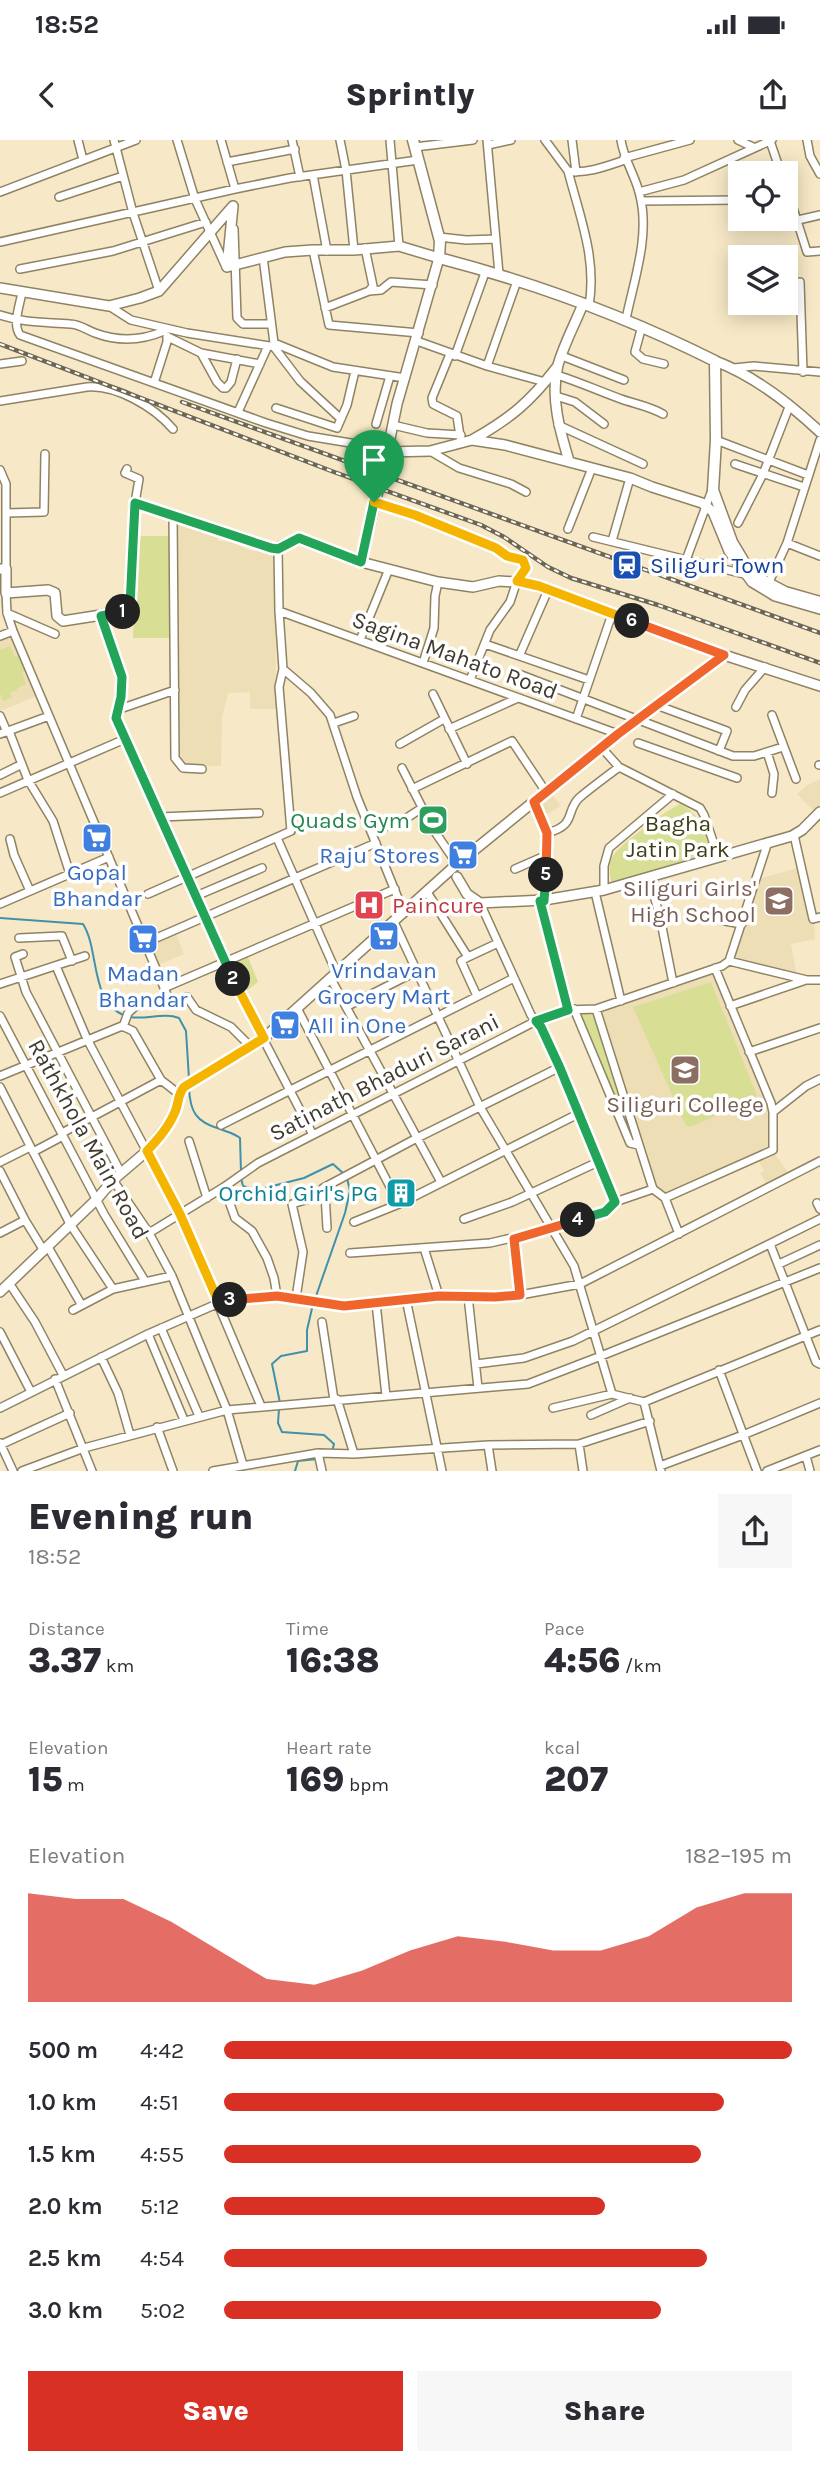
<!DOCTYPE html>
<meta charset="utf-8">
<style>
:root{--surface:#fff;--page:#f7f7f7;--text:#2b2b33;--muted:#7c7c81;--accent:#d93025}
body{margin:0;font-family:Karla,sans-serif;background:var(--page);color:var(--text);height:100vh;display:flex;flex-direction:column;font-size:26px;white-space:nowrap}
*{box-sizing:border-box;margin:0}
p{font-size:23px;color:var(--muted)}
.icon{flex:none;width:38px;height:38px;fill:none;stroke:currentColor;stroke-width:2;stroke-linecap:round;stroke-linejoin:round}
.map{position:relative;height:1331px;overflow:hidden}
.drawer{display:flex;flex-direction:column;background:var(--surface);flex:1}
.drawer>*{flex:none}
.buttons{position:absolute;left:728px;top:21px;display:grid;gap:14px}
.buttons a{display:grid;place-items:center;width:70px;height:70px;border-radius:0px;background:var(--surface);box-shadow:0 4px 18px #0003;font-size:35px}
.pin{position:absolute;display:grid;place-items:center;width:60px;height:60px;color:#fff;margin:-72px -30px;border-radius:50% 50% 50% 0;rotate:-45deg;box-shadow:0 0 7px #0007}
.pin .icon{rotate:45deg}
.km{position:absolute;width:35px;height:35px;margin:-18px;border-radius:50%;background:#222;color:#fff;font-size:19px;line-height:35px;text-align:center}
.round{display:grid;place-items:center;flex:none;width:74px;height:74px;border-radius:0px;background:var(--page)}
.head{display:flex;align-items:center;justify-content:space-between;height:119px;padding:0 28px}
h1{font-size:38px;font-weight:800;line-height:52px}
.figures{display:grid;grid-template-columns:repeat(3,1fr);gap:10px;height:119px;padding:7px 28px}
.figures div{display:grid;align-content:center}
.figures b{font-size:35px;font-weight:800}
.figures small{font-size:19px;font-weight:400}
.figures p{font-size:19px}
.chart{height:196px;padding:14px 28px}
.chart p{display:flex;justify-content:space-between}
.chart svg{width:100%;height:126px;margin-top:7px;fill:var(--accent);opacity:.7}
.cta{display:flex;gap:14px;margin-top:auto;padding:14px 28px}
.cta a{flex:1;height:80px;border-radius:0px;background:var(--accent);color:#fff;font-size:28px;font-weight:800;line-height:80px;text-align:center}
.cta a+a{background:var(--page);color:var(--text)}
ul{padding:0 28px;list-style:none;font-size:23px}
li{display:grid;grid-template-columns:112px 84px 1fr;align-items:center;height:52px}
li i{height:18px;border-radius:9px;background:var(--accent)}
.status{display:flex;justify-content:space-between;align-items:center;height:49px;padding:0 35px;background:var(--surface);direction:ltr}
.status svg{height:19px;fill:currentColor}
header{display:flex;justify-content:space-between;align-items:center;height:91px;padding:0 28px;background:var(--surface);font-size:32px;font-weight:800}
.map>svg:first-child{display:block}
.built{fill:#eedeb5}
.green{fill:#d8de94}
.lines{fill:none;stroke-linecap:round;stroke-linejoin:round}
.stream{stroke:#4091ac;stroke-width:2}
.minor-casing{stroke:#8f8364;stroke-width:10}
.tertiary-casing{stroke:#8f8364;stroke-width:12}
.secondary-casing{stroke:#8f8364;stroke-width:13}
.minor{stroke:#fff;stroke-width:7}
.tertiary{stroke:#fff;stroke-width:9}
.secondary{stroke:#fff;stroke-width:10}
.rail-casing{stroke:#6d6653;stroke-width:4.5}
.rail{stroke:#fff;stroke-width:2;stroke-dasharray:5;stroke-linecap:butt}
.split-1-casing{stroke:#fff;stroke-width:14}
.split-2-casing{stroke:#fff;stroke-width:14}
.split-3-casing{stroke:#fff;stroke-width:14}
.split-4-casing{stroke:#fff;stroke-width:14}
.split-5-casing{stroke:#fff;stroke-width:14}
.split-6-casing{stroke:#fff;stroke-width:14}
.split-7-casing{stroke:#fff;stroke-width:14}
.split-1{stroke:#22a559;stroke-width:9}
.split-2{stroke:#22a559;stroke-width:9}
.split-3{stroke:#f5b400;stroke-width:9}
.split-4{stroke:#f0652b;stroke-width:9}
.split-5{stroke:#22a559;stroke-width:9}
.split-6{stroke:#f0652b;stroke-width:9}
.split-7{stroke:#f5b400;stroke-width:9}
.labels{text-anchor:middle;stroke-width:7;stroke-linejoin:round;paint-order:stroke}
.transit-label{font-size:23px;fill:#164399;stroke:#fff;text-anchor:start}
.street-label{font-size:23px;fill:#413b2e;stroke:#fff}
.leisure-label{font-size:23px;fill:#27864d;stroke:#fff;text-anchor:end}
.park-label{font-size:23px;fill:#3c3e15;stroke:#fff}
.shop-label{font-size:23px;fill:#366cbe;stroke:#fff}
.education-label{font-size:23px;fill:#785e54;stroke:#fff;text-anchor:end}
.health-label{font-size:23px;fill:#be3a42;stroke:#fff;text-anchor:start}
.culture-label{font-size:23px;fill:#0d838f;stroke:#fff;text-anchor:end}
</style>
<div class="status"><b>18:52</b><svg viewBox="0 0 49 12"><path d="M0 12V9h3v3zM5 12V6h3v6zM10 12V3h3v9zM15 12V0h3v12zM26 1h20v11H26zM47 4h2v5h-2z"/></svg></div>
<header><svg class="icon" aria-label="back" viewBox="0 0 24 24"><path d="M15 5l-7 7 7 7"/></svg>Sprintly<svg class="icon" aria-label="share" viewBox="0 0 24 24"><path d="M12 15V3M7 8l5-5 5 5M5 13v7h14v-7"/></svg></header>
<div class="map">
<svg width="820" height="1331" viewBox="0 0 820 1331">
<rect width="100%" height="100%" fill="#f7e9c7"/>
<path class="built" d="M175 380 217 395 218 401 233 402 248 410 270 413 275 420 276 569H250V552L228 553 222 578 221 626H184L178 617Z
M11 492 37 556 0 571V497Z
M820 639V668L815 672 797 654 807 645Z
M550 652 561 666 543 677 537 662Z
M798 728 810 783H814L815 799 791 804 796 832 733 819 761 738Z
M176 794 184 814 158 825 150 804Z
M713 833 769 970V1009L666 1055 655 1047 601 873Z
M774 1013 790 1035 767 1046 760 1033 764 1031 759 1021Z"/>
<path class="green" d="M137 396H170V498H133Z
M10 506 15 517 20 515 26 530 22 532 26 544 17 548V550L10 553 12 557 3 561 0 553V510Z
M680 664C701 674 706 694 712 715L612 743C609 735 608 724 613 716 619 705 667 670 680 664Z
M247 814 258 842 242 854 229 824 231 821Z
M711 842 757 956 751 961 690 987 685 984 633 867Z
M576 871H594L635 1003 634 1004Z"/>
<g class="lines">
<path class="stream" d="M0 778 83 784C100 811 89 861 125 876
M130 877C146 880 164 872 179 878L186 891 189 939
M189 948C190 972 196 982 220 989 227 992 234 993 240 998L241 1032
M241 1038 243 1046 257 1050 304 1038 333 1024 344 1034
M315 1159 345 1073 350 1051 347 1038
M280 1263 272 1224 281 1216 307 1211V1190L313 1164
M279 1269 278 1283 282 1292 324 1295 334 1304 332 1312
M295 1331 298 1321 317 1319"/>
<g class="minor-casing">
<path id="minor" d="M78 0 83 20
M114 0 133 73 159 151
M177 0 195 59 226 127
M221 0 235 49
M292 0 300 37
M340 0 346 30 354 110
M390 0 399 106
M487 0 499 134
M545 0 568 31C587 34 607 26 625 20
M572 0 576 32
M621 0C624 21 636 36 640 56 650 96 634 140 626 179
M738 0 753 7
M807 0 810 16 820 34
M770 1 781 33
M488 5 511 0
M415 7 473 0
M624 18 690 0
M227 22 295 9
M568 31C580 77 597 119 589 166
M313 35 327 111
M786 46 807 112 820 111
M0 52 136 0
M639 52 684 40 772 0
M59 57 123 36
M641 61 740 60
M766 79 767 81
M798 80 820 75
M234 89 237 178 243 184H271
M439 97 466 100 496 99
M0 102 235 49 290 38 418 20
M313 110 329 185 419 193
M263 117 274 203 333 227 405 238
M20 129 113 111 206 82
M800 142 803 232
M369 151 381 150 391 142 433 145
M22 152C20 165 12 184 20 195L266 283 308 296 387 309
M109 166 131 180 187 193 276 207
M325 168 369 151 373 146 365 108
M0 175C24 183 45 182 70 184 79 184 87 190 95 193 119 202 141 201 164 191
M642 186 635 212 643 219 664 224
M168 197 201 213 260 224
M417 201 487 226 545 242
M274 207 300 241 341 279
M201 213 217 242 223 248H226L231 242 237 219
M450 214 432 258 433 264 457 276 461 303
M455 216 486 130
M562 216 624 240
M0 224 22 221
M487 226 517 141
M734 228 754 226 820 232
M557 235C579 242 599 251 621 259 635 264 649 266 663 274
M154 243 167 202V196
M556 256 575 262 604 284
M0 261 87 247C117 245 154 267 173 289
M276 268 337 288 347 265 355 231
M238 272 268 206
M376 284 390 236
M393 285 427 293 461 295
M558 285 643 324
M716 300 808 335
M430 311 459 328 511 344 526 352
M735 324 804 347
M127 329 125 333 139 339 135 363
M0 330 6 344V429
M374 362 415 375 496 408 507 416 521 419 525 422 526 428 519 435 510 462 490 490 470 540
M6 373 44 372 45 314
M173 374 175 618 183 628 202 629
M738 383 763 334 789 267
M568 389 592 328
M593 397 744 434
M612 401 630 338
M787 403 820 416
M686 420 712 350
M769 442 787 403 820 300
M6 453 7 473 13 491 168 857 173 862 187 857 196 870 231 887 250 906
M279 471 618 594
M7 473 55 494
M101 476 122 537V557L116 578 241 856 313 995
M0 496 13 491
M360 500 389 429
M485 504 589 540
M520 514 548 450
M423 523 434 488 435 456 438 442
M283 529 311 553 330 575 357 657 404 773
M516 533 733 616H754L783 607
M433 554 467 624
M656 565 727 591 719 611
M736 567 745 550 765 527
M117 570 175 550
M772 575 796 639
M0 576 7 592
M576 579 612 474
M334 583 354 576
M449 589 518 558
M9 591 28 640 53 681 70 734
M0 594 49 576
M638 603 737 638
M400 604 444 579
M601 607 619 627 700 668 704 675 718 716
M767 612 774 634 772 653
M819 625H820
M402 628 433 689 457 724
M0 635 20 625
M412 649 512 601 546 652
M0 653 125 599
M534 662 547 696 544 760
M160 677 259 673
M371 692 405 679 422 668
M547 693C577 685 565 672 579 658 592 647 606 637 619 627
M794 695 813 779 820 777
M277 698 337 834
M10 699 14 715 30 751
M515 729 547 715
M649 738 660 777 673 843
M604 750V726L609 708 673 654
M427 752 468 817 461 821 477 856
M595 752 621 861
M148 754 291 691 279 547 283 529 279 471 278 409
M196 756 262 728
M540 761 568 870
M480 763 531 875 541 887 560 927 615 1062 653 1049
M0 764 109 717
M719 780 742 784
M394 782 480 967 574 1126 612 1254
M19 798 62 796 72 821
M147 802 376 703
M23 814 15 817 26 852 121 1033
M468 817 498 803
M729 821 768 702
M729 821 807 840H820
M56 826 87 899 180 1074 261 1266
M331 839 441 1042
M0 844 85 816
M164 848 395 749
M730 866 806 840
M346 867 417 831
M574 869 630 1003 638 1005
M596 869 653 1049 665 1058 679 1094
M298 870 399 1064
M0 876 104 1074 145 1141
M123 887 128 873 139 863
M749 912 820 888
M0 936 122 886 133 891 161 940 179 954
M0 947 70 1084 113 1149
M773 972 806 946 820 939
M221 985 514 838
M62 993 161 940
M189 1001 207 1058
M33 1012 63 996
M0 1022 30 1007
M0 1031 25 1080 44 1111
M113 1040 149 1093 172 1136 227 1270 243 1325
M224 1047 235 1078 252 1091 267 1118 274 1138 277 1156
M325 1054 327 1088
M665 1058 773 1010V972L771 963 715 828
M817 1063 820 1069
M464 1079 512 1062 598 1022
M354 1082 399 1064 578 974
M0 1093 25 1080
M149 1093 224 1047 258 1023 536 881 568 870 596 869 722 826 729 821
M515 1099 520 1155
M770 1104 816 1222 820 1224
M48 1107 81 1164
M424 1108 439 1156
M350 1113 490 1103 554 1088 605 1072 615 1062
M779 1124 820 1105
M9 1143 35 1182 63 1235
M468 1156 478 1248
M296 1158 303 1112 292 1064 325 1054 323 1048 417 998 560 927
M406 1159 442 1331
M376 1163 386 1256
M73 1170 113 1149 172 1136
M322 1182 334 1260
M161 1188 199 1276
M0 1192 31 1252
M148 1194 184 1280
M101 1217 118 1253 130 1295
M476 1224 524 1218 573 1201 820 1079
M719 1230 757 1331
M55 1239 92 1331
M337 1259 354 1314
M644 1262 661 1331
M0 1268 148 1194 219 1163 237 1158 277 1156 344 1166 439 1156 495 1157 520 1155 580 1144 820 1021
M553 1268 612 1254 644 1262 820 1190
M591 1275 630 1258
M157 1287 173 1331
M0 1303 13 1331
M579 1304 583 1331
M0 1305 70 1273
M488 1305 492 1331
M318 1313 322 1331
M806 1316 810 1331
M660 1326 743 1295 820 1263
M22 1331 84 1308 227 1270 528 1244 601 1216 820 1128
M213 1331 318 1313 354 1314 488 1305 579 1304 650 1281
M767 1331 820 1310"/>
</g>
<g class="tertiary-casing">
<path id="tertiary" d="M0 148 109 166 140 158 159 151 233 66 227 127 285 112 313 110H354L399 106 439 118 397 264 384 328
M715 221C753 235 790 264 820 292
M472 300C511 278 530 262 557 227
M387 312 430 311 472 300 505 305 630 338 652 347 702 363 713 372 729 411 752 442 775 456 820 469
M569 321C560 291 550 257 558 225 564 204 575 184 583 164
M361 422 378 351
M0 429H6V453L48 450 55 453 57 476 63 481 127 471 130 466 135 363 275 409 299 398 361 422 438 442 473 447 499 441 529 443 724 515 820 546
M457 737 467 754 480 763 544 760 604 750 792 696 802 690 820 672
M0 1152 97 1059 113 1040 147 1011 172 979 177 966 179 954 184 947 264 898 457 724 601 607 724 515"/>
</g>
<g class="secondary-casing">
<path id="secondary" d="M413 0 440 101 439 118C535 143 627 177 715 221L716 300 713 350 732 402 744 422 762 440 785 452 820 462"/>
</g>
<use href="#minor" class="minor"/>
<use href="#tertiary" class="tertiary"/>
<use href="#secondary" class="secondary"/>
<g class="rail-casing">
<path id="rail" d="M0 204 334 332 481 385 504 397 548 427 571 438 658 465 820 523
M182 262 820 493"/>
</g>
<use href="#rail" class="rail"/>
</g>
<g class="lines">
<g class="split-1-casing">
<path id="split-1" d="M123 472 130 466 135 363 271 408 278 409 299 398 361 422 374 362"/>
</g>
<g class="split-2-casing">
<path id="split-2" d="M123 472 101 476 122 537 121 557 116 578 233 839"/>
</g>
<g class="split-3-casing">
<path id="split-3" d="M230 1160 219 1163 180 1074 147 1011C157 1000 168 988 174 974 179 965 177 955 184 947L264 898 233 839"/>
</g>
<g class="split-4-casing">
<path id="split-4" d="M230 1160 277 1156 344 1166 439 1156 495 1157 520 1155 514 1099 578 1080"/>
</g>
<g class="split-5-casing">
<path id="split-5" d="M546 735 544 761H540L568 870 536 881 541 887 560 928 615 1062 605 1072 578 1080"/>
</g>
<g class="split-6-casing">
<path id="split-6" d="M546 735 547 693 534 662 618 594 724 515 632 481"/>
</g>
<g class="split-7-casing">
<path id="split-7" d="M374 362 415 375 496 408 507 416 523 420 526 428 517 441 539 446 632 481"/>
</g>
<use href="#split-1" class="split-1"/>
<use href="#split-2" class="split-2"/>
<use href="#split-3" class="split-3"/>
<use href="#split-4" class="split-4"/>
<use href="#split-5" class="split-5"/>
<use href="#split-6" class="split-6"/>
<use href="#split-7" class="split-7"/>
</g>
<defs>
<g id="station-square" transform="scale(1.575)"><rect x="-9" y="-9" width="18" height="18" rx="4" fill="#1a4fb4" stroke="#fff"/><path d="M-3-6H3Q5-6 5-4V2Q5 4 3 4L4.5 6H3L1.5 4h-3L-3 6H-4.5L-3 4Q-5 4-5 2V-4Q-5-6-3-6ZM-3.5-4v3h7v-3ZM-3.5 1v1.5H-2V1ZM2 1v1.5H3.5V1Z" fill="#fff"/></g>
<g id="stadium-square" transform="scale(1.575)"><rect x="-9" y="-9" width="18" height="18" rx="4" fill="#2e9e5b" stroke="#fff"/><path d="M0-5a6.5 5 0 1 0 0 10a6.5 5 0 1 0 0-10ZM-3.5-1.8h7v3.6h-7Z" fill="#fff"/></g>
<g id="supermarket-square" transform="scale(1.575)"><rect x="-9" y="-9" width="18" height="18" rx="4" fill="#3f7fe0" stroke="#fff"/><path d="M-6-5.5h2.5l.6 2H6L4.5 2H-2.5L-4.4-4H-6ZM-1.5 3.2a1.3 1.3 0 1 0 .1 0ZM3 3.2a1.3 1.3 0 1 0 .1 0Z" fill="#fff"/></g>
<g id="school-square" transform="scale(1.575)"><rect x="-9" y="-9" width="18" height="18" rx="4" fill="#8d6e63" stroke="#fff"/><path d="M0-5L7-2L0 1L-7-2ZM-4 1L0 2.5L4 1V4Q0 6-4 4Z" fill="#fff"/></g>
<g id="hospital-square" transform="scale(1.575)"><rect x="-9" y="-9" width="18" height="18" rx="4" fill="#e0444e" stroke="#fff"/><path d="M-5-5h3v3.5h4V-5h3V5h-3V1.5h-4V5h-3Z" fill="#fff"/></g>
<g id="university-square" transform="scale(1.575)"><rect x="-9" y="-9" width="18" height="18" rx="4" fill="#8d6e63" stroke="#fff"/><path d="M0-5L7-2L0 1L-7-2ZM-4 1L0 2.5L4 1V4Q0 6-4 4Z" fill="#fff"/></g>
<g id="building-square" transform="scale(1.575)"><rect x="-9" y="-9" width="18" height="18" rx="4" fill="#0f9aa8" stroke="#fff"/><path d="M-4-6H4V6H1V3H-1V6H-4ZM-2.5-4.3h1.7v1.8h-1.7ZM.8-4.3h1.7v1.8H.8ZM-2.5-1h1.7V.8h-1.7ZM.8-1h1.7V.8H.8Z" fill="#fff"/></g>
</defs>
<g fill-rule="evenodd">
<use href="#station-square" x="627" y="425"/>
<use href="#stadium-square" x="433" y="680"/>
<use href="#supermarket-square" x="97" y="698"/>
<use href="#supermarket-square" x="463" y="715"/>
<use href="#school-square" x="779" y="761"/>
<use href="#hospital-square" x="369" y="765"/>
<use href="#supermarket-square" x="384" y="796"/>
<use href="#supermarket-square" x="143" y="799"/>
<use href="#supermarket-square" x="285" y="885"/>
<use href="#university-square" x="685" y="930"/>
<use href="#building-square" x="401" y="1053"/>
</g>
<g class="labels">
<g class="transit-label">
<text x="650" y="433">Siliguri Town</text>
</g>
<g class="street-label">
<text transform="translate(455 515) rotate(20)" y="8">Sagina Mahato Road</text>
<text transform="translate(384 937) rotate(-27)" y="8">Satinath Bhaduri Sarani</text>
<text transform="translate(89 999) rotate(61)" y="8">Rathkhola Main Road</text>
</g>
<g class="leisure-label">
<text x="410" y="688">Quads Gym</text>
</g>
<g class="park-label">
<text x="678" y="691">Bagha<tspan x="678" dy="26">Jatin Park</tspan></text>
</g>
<g class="shop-label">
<text x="440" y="723" text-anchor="end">Raju Stores</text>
<text x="97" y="740">Gopal<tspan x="97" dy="26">Bhandar</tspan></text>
<text x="384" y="838">Vrindavan<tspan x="384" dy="26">Grocery Mart</tspan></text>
<text x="143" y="841">Madan<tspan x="143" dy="26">Bhandar</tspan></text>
<text x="308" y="893" text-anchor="start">All in One</text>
</g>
<g class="education-label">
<text x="756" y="756">Siliguri Girls'<tspan x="756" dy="26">High School</tspan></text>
<text x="685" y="972" text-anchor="middle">Siliguri College</text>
</g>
<g class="health-label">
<text x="392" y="773">Paincure</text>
</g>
<g class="culture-label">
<text x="378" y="1061">Orchid Girl's PG</text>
</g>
</g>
</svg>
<div class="buttons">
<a><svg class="icon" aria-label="locate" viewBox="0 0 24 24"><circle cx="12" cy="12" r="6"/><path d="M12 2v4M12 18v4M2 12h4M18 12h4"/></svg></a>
<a><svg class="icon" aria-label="layers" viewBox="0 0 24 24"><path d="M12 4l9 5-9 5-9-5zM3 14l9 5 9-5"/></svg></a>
</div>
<div class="pin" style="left:374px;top:362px;background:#1e9e55"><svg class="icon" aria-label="arrive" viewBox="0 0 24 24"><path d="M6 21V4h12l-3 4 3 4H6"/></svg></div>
<b class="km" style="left:123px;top:472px">1</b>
<b class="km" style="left:233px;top:839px">2</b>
<b class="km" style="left:230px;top:1160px">3</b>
<b class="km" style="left:578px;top:1080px">4</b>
<b class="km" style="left:546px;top:735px">5</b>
<b class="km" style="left:632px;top:481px">6</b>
</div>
<section class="drawer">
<div class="head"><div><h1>Evening run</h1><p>18:52</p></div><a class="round"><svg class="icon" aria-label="share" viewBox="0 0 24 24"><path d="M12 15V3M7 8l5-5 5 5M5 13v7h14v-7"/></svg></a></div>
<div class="figures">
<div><p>Distance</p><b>3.37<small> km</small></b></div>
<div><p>Time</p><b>16:38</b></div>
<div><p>Pace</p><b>4:56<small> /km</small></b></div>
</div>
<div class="figures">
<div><p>Elevation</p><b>15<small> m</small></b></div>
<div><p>Heart rate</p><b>169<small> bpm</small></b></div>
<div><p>kcal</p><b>207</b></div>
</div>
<div class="chart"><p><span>Elevation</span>182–195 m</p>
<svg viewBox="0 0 160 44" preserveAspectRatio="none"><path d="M0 44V6L10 8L20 8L30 16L40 26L50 36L60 38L70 33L80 26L90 21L100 23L110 26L120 26L130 21L140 11L150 6L160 6V44z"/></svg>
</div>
<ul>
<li><b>500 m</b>4:42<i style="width:100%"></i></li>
<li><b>1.0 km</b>4:51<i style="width:88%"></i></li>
<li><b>1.5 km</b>4:55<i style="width:84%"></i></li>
<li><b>2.0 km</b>5:12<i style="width:67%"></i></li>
<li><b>2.5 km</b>4:54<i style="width:85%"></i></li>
<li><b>3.0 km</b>5:02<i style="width:77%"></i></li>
</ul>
<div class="cta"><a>Save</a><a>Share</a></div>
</section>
